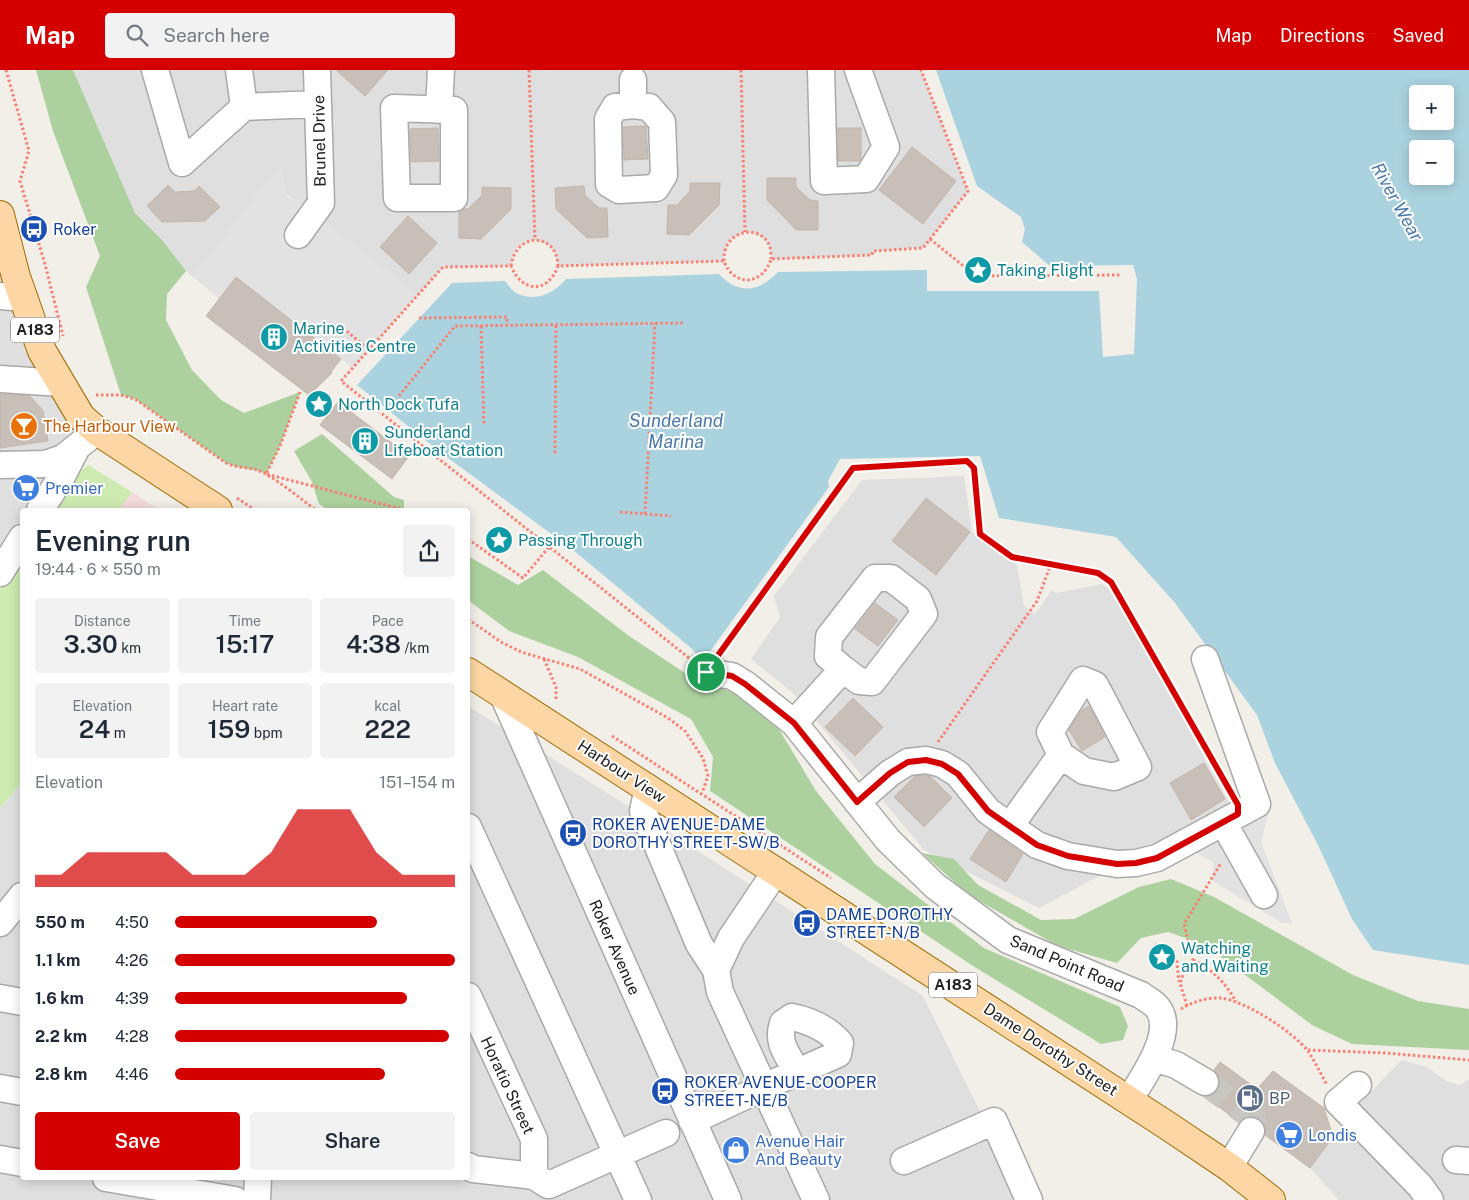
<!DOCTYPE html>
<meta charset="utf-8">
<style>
:root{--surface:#fff;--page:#f2f2f3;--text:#1f2937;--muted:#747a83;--accent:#d40000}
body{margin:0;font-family:"Public Sans",sans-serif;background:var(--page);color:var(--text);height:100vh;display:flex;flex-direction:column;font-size:19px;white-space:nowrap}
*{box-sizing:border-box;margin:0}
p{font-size:16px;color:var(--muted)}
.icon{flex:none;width:28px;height:28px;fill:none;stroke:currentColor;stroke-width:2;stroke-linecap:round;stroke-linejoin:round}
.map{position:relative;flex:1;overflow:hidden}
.panel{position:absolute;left:20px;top:438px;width:450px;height:672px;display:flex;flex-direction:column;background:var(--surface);border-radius:5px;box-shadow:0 2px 12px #0003}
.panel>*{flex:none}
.tools{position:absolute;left:1409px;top:15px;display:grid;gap:10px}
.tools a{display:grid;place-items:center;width:45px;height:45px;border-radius:5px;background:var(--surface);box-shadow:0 2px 12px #0003;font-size:25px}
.pin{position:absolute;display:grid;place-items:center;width:42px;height:42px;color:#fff;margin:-21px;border:2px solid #fff;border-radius:50%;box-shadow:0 1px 5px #0007}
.round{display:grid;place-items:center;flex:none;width:52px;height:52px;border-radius:5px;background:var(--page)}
.headline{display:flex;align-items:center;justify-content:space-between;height:85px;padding:0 15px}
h1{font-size:28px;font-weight:600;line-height:38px}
.metrics{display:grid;grid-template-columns:repeat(3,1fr);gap:8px;height:85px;padding:5px 15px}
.metrics div{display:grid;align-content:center;border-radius:5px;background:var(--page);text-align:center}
.metrics b{font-size:25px;font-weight:600}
.metrics small{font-size:14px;font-weight:400}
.metrics p{font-size:14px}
.chart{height:140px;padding:10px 15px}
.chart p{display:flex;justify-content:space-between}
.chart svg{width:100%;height:90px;margin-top:5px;fill:var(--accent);opacity:.7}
.primary-button{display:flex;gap:10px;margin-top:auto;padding:10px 15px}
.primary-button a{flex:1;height:58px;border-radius:5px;background:var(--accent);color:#fff;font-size:20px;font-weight:600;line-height:58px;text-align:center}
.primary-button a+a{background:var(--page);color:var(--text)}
ul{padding:0 15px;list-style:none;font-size:16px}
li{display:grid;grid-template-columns:80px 60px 1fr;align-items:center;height:38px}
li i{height:12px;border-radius:6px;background:var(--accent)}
header{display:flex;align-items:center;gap:30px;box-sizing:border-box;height:70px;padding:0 25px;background:var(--accent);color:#fff}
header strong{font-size:24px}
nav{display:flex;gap:28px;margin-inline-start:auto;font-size:18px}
.search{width:350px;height:45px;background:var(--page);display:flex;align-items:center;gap:12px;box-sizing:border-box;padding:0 18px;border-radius:5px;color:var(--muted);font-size:19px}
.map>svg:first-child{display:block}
.residential{fill:#e0dfdf}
.commercial{fill:#f2dad9}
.grass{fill:#cdebb0}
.forest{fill:#add19e}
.parking{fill:#e2e2e2}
.water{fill:#aad3df;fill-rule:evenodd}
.building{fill:#c7bfb8;stroke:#c4b6ab}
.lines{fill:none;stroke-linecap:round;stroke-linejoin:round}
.minor-tunnel{stroke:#c8c6c1;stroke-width:26;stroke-dasharray:26 13;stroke-linecap:butt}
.minor-casing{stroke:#a9a9a9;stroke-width:29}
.major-casing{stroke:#a06b00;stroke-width:30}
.path{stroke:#fa8072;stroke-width:3;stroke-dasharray:2.5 2.5;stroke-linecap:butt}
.minor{stroke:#fff;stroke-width:26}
.major{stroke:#fcd6a4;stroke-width:28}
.route-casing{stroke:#fff;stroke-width:10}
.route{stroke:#d40000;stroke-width:6}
.labels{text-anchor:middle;stroke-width:4;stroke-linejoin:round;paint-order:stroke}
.shield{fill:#fff;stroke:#646464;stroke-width:1}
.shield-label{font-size:15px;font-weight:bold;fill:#222}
.street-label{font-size:16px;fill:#222;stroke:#fff}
.transit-label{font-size:16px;fill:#164399;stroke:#fff;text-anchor:start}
.culture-label{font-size:16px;fill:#0d838f;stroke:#fff;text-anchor:start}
.food-label{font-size:16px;fill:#c56008;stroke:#fff;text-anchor:start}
.shop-label{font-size:16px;fill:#366cbe;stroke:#fff;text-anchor:start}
.service-label{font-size:16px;fill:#4e5e75;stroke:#fff;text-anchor:start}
.water-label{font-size:18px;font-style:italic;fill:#4a7aab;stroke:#fff}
</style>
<header>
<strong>Map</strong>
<div class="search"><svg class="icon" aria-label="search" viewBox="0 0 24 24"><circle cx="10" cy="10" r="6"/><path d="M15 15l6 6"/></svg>Search here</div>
<nav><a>Map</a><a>Directions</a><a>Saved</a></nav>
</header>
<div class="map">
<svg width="1469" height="1130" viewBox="0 0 1469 1130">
<rect width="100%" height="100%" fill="#f2efe9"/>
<path class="residential" d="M73 0H921L968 121 923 178 873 181 872 185 771 189 770 177 765 170 756 164 745 162 737 165 728 171 724 184V191L558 196 555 182 549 175 535 170 528 171 516 179 513 186 511 196 443 197 417 226 328 155 285 123 281 98 256 127 193 207 186 201 161 170 135 143Z
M0 145 16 207 97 361 40 440H22V468L0 503Z
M964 406 972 462 1017 495 1024 536 1035 544 1052 520 1056 523 1102 514 1112 521 1231 736 1039 838 924 780 795 625 751 589 780 547 774 526 862 410Z
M468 636 625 734 923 926 1024 1130H0V738L22 712V1108H468Z
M1402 990 1427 997 1447 1012 1461 1015 1469 1009V1130H1339L1310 1098 1359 1034Z"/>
<path class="commercial" d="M132 422 159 440H118Z"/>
<path class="grass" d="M88 395 132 422 118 440H52L71 410Z
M22 485V570L20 575 22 578V712L0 738V520Z"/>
<path class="forest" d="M36 0H73L135 143 162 170 186 201 167 224 166 250 192 300 221 330 244 343 300 322 280 376 266 404C253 398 239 399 226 393L135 329 121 325 86 217 100 186 53 61Z
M322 364 394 427 404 430V440H328L319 434 312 412 294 381Z
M468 486 518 515 543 500 629 566 700 613 742 624 779 659 816 721 875 794 984 878 1120 937 1128 956 1123 970 1101 974 973 896 710 721 713 687 691 649 578 587 509 561 468 530Z
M922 783 954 789 978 815 1041 850 1074 849 1139 817 1171 809 1214 827 1353 905 1418 931 1469 939V980L1352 974 1312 955 1205 875 1168 862 1141 868 1117 893 1058 876 969 825Z"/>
<path class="parking" d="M281 98 285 124 328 155 417 226 353 298 236 207 219 228 186 201 193 206 256 127Z
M1266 739 1268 745 1261 772 1292 853H1282L1213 811V792L1193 781Z"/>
<path class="water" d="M936 0H1469V895L1373 880 1352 849 1318 775 1275 693 1257 645 1175 533 1116 467 999 448 980 386 840 389 828 411 829 417 703 591 691 578 573 480 444 385 357 315 452 213 505 211C508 215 512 220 516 223 535 233 554 223 566 209L719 204C739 225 759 222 778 202L927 200V221H1099L1103 287 1134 284 1137 209 1133 195 1050 196 1022 172 1025 159 1021 147 977 116ZM1418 24H1445V51H1418ZM1418 79H1445V106H1418Z"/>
<path class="building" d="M336 0H388L365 26Z
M646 56 648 89 624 90 623 57Z
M438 58 439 91 411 92 410 59Z
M838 58H861V88L860 91H838Z
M912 77 956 111 923 154 879 120Z
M767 108H796V117L810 130 818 131V160H796L782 145 767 130Z
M690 113H720L719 135 689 165 667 164 668 135H677L690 121Z
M168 115 175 122 194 121 199 116 220 137 205 151 162 152 147 136Z
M584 116 585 125 599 138H607L608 167 587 168 556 139 555 118Z
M482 117 511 118V139L481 169 459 168V142L464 139H468L482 125Z
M408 146 437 173 409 204 380 177Z
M236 207 341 289 331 302 332 303 309 325 206 246Z
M0 324 30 326 43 341 48 371 0 378Z
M338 332 409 386 392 409 320 355Z
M926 428 970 462 936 505 892 471Z
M875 533 898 550 878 576 855 559Z
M853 628 883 657 855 686 825 657Z
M1089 636 1105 667 1082 681 1069 660 1082 640Z
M1204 693 1225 729 1191 750 1170 713Z
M925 705 931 707 952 728 924 757 894 727 915 706Z
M989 760 1023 784 1006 812 970 789Z
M1220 992 1257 1019 1273 1001 1324 1038 1333 1067 1310 1098 1265 1065 1264 1054 1259 1049 1251 1046 1244 1048 1239 1052 1206 1027 1213 1025 1218 1019 1220 1012 1218 1005 1214 1000Z"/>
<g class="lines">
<path class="minor-tunnel" d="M1205 1012 1253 1048 1251 1061"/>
<g class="minor-casing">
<path id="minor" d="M155 0 182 93 244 37 318 34
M239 0 244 37
M821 0 824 111 866 109 886 77 858 0
M633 10V35
M633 35 649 37 662 52 664 105 656 118 619 120 609 114 608 49 615 37Z
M394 38 454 40V128H397Z
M439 40 441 0
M298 165 321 133 317 0
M0 226 24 228
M0 309 61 313
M0 395 45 394 63 388 97 361
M40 440 61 408 77 377
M0 503 22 468
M706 602 732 606 745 614 794 653 888 770 935 816 1008 870 1141 925C1146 929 1153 932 1157 937 1177 961 1142 1009 1129 1030
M503 625 728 1130
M794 653 843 599 828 586 829 567 875 508H891L918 529 924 544 872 612 859 611 843 599
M648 718 643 741 699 874 716 900
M857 732 890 703 908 692 926 690 942 694 958 704 988 741 1037 775 1068 786 1117 794 1136 793 1157 788 1257 734 1205 589
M1223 752 1264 825
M1010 756 1061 685 1050 662 1083 610 1095 615 1138 697 1114 707 1084 701 1061 685
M468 757 638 1130
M776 801 731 868 716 900 720 922 816 1130
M0 853 22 826
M468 926 534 1069V1106
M0 928 22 932
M1154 988 1176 995 1205 1012
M1358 1015 1338 1032 1420 1116 1430 1130
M0 1018 22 1022
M692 1051 764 1017 838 984 840 973C827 958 811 951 792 947L783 953C776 973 788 985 797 1002
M0 1089 22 1093
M1456 1090 1469 1091
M904 1091 994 1051 1029 1130
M468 1096 473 1099 534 1106 548 1115
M1229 1097 1251 1061
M106 1108 235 1130
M549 1115 666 1063
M257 1130 258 1108"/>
</g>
<g class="major-casing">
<path id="major" d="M0 145 16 207 42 281 81 347 97 361 218 440
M468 602 1168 1056 1229 1097 1271 1130"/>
</g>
<path class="path" d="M6 0 29 81 20 111 45 194 63 266
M529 0 535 170
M741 0 745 162
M930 169 976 206 1121 205
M724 191C722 160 761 152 770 177 771 181 771 186 771 189
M511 196C516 161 557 162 558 196
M419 248 507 247V255
M481 256 484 356
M343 258 369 280
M300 322 280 376 266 404 405 440
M96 325H121L135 329 226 393C237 398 247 397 257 400 272 405 302 430 316 440
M399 326 455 256 685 253
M555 383 556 254
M237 428 255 440
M620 442 671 446
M645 444 655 253
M468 469 523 508 549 477
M468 549 501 572 521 582 580 599 668 648 685 661 703 688 708 706 702 723
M721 582 853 398 967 391 974 398 980 464 1012 487 1098 503 1111 512 1223 710
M689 588 341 311 443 197 511 196C522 223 548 224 558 196L724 191C734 218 763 215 771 189L872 185 873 181 923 178 968 121 921 0
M544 589 556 617V630
M612 666 831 808
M938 672 1037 531 1051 494
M1153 881 1156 875 1170 878 1177 892 1179 912
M1193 890C1213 900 1226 913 1236 932
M1187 936 1180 913 1185 900 1193 890 1184 854 1221 793
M1181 939C1192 932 1208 927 1221 928 1246 931 1293 962 1308 981 1315 992 1321 1004 1327 1015
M1308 980 1385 983 1469 990"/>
<use href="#minor" class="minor"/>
<use href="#major" class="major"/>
</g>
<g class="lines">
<g class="route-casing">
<path id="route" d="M967 391 974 398 980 464 1012 487 1098 503 1111 512 1238 735V744L1157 788 1136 793 1117 794 1068 786 1037 775 988 741 958 704 942 694 926 690 908 692 890 703 857 732 794 653 745 614 732 606 706 602 853 398Z"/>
</g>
<use href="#route" class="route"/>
</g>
<defs>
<g id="bus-disc" transform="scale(1.4375)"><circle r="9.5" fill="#1a4fb4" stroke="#fff"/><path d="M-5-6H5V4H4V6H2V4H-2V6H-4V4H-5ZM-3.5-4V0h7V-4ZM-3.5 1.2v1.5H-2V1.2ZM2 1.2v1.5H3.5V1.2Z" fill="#fff"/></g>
<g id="sight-disc" transform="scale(1.4375)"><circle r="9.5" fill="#0f9aa8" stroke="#fff"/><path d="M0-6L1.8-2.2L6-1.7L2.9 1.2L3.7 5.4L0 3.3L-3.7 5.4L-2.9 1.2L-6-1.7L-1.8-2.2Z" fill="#fff"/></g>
<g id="building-disc" transform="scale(1.4375)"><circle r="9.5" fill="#0f9aa8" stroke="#fff"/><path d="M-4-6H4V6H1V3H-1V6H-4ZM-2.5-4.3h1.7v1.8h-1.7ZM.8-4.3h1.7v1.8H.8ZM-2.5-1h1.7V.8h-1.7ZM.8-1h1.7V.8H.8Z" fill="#fff"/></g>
<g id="bar-disc" transform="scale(1.4375)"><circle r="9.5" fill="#e8710a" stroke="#fff"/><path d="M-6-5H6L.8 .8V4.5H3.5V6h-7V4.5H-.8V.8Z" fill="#fff"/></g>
<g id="supermarket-disc" transform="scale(1.4375)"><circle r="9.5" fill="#3f7fe0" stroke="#fff"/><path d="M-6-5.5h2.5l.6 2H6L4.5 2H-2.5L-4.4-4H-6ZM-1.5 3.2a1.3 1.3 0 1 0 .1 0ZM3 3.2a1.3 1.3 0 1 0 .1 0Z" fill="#fff"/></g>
<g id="fuel-disc" transform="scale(1.4375)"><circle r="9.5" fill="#5c6f8a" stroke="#fff"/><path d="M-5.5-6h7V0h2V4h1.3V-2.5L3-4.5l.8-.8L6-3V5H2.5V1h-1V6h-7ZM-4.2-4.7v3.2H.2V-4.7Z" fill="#fff"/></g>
<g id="shop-disc" transform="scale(1.4375)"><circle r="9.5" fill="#3f7fe0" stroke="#fff"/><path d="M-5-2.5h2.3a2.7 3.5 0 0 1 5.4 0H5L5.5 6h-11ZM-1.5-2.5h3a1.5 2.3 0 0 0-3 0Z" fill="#fff"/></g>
</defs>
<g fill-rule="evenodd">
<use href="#bus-disc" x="34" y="159"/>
<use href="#sight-disc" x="978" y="200"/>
<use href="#building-disc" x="274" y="267"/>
<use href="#sight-disc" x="319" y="334"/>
<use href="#bar-disc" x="24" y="356"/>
<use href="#building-disc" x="365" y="371"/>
<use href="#supermarket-disc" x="26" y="418"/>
<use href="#sight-disc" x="499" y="470"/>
<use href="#bus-disc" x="573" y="763"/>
<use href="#bus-disc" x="807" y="853"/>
<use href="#sight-disc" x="1162" y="887"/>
<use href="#bus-disc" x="665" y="1021"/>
<use href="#fuel-disc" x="1250" y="1028"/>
<use href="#supermarket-disc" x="1289" y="1065"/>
<use href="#shop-disc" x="736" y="1080"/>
</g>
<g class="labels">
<g class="shield">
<rect x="11" y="247.5" width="48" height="25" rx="4"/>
<rect x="929" y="902.5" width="48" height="25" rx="4"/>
</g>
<g class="shield-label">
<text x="35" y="265">A183</text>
<text x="953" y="920">A183</text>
</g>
<g class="street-label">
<text transform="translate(319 71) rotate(-91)" y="6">Brunel Drive</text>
<text transform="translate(622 701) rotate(33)" y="6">Harbour View</text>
<text transform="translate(615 877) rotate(66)" y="6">Roker Avenue</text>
<text transform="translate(1067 893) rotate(23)" y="6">Sand Point Road</text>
<text transform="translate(1051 979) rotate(33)" y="6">Dame Dorothy Street</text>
<text transform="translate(508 1015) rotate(65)" y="6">Horatio Street</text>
</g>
<g class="transit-label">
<text x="53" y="165">Roker</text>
<text x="592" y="760">ROKER AVENUE-DAME<tspan x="592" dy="18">DOROTHY STREET-SW/B</tspan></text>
<text x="826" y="850">DAME DOROTHY<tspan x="826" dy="18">STREET-N/B</tspan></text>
<text x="684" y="1018">ROKER AVENUE-COOPER<tspan x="684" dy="18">STREET-NE/B</tspan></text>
</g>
<g class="culture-label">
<text x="997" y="206">Taking Flight</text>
<text x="293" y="264">Marine<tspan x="293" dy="18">Activities Centre</tspan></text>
<text x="338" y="340">North Dock Tufa</text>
<text x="384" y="368">Sunderland<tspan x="384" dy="18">Lifeboat Station</tspan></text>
<text x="518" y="476">Passing Through</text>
<text x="1181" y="884">Watching<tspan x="1181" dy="18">and Waiting</tspan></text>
</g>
<g class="food-label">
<text x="43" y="362">The Harbour View</text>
</g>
<g class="shop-label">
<text x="45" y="424">Premier</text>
<text x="1308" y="1071">Londis</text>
<text x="755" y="1077">Avenue Hair<tspan x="755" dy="18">And Beauty</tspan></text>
</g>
<g class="service-label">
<text x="1269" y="1034">BP</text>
</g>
<g class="water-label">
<text transform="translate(1397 132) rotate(61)" y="6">River Wear</text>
<text x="676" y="357">Sunderland<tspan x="676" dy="21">Marina</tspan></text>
</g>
</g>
</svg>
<div class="tools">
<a>+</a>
<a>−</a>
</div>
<div class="pin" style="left:706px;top:602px;background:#1e9e55"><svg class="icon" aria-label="arrive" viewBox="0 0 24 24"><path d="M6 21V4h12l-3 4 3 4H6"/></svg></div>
<section class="panel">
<div class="headline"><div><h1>Evening run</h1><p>19:44 · 6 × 550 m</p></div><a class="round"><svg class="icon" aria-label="share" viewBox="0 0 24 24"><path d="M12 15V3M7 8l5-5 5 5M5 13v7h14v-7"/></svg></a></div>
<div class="metrics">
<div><p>Distance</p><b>3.30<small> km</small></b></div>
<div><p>Time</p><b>15:17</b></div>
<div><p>Pace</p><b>4:38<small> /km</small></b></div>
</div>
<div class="metrics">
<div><p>Elevation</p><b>24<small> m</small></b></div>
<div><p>Heart rate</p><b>159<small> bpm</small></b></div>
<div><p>kcal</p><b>222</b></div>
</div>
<div class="chart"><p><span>Elevation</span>151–154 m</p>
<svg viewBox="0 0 160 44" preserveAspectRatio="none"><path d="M0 44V38L10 38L20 27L30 27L40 27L50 27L60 38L70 38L80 38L90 27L100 6L110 6L120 6L130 27L140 38L150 38L160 38V44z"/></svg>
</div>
<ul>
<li><b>550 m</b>4:50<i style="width:72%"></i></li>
<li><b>1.1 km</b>4:26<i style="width:100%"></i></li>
<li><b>1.6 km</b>4:39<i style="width:83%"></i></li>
<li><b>2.2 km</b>4:28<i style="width:98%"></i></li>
<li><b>2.8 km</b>4:46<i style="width:75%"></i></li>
</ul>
<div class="primary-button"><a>Save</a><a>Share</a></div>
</section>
</div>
